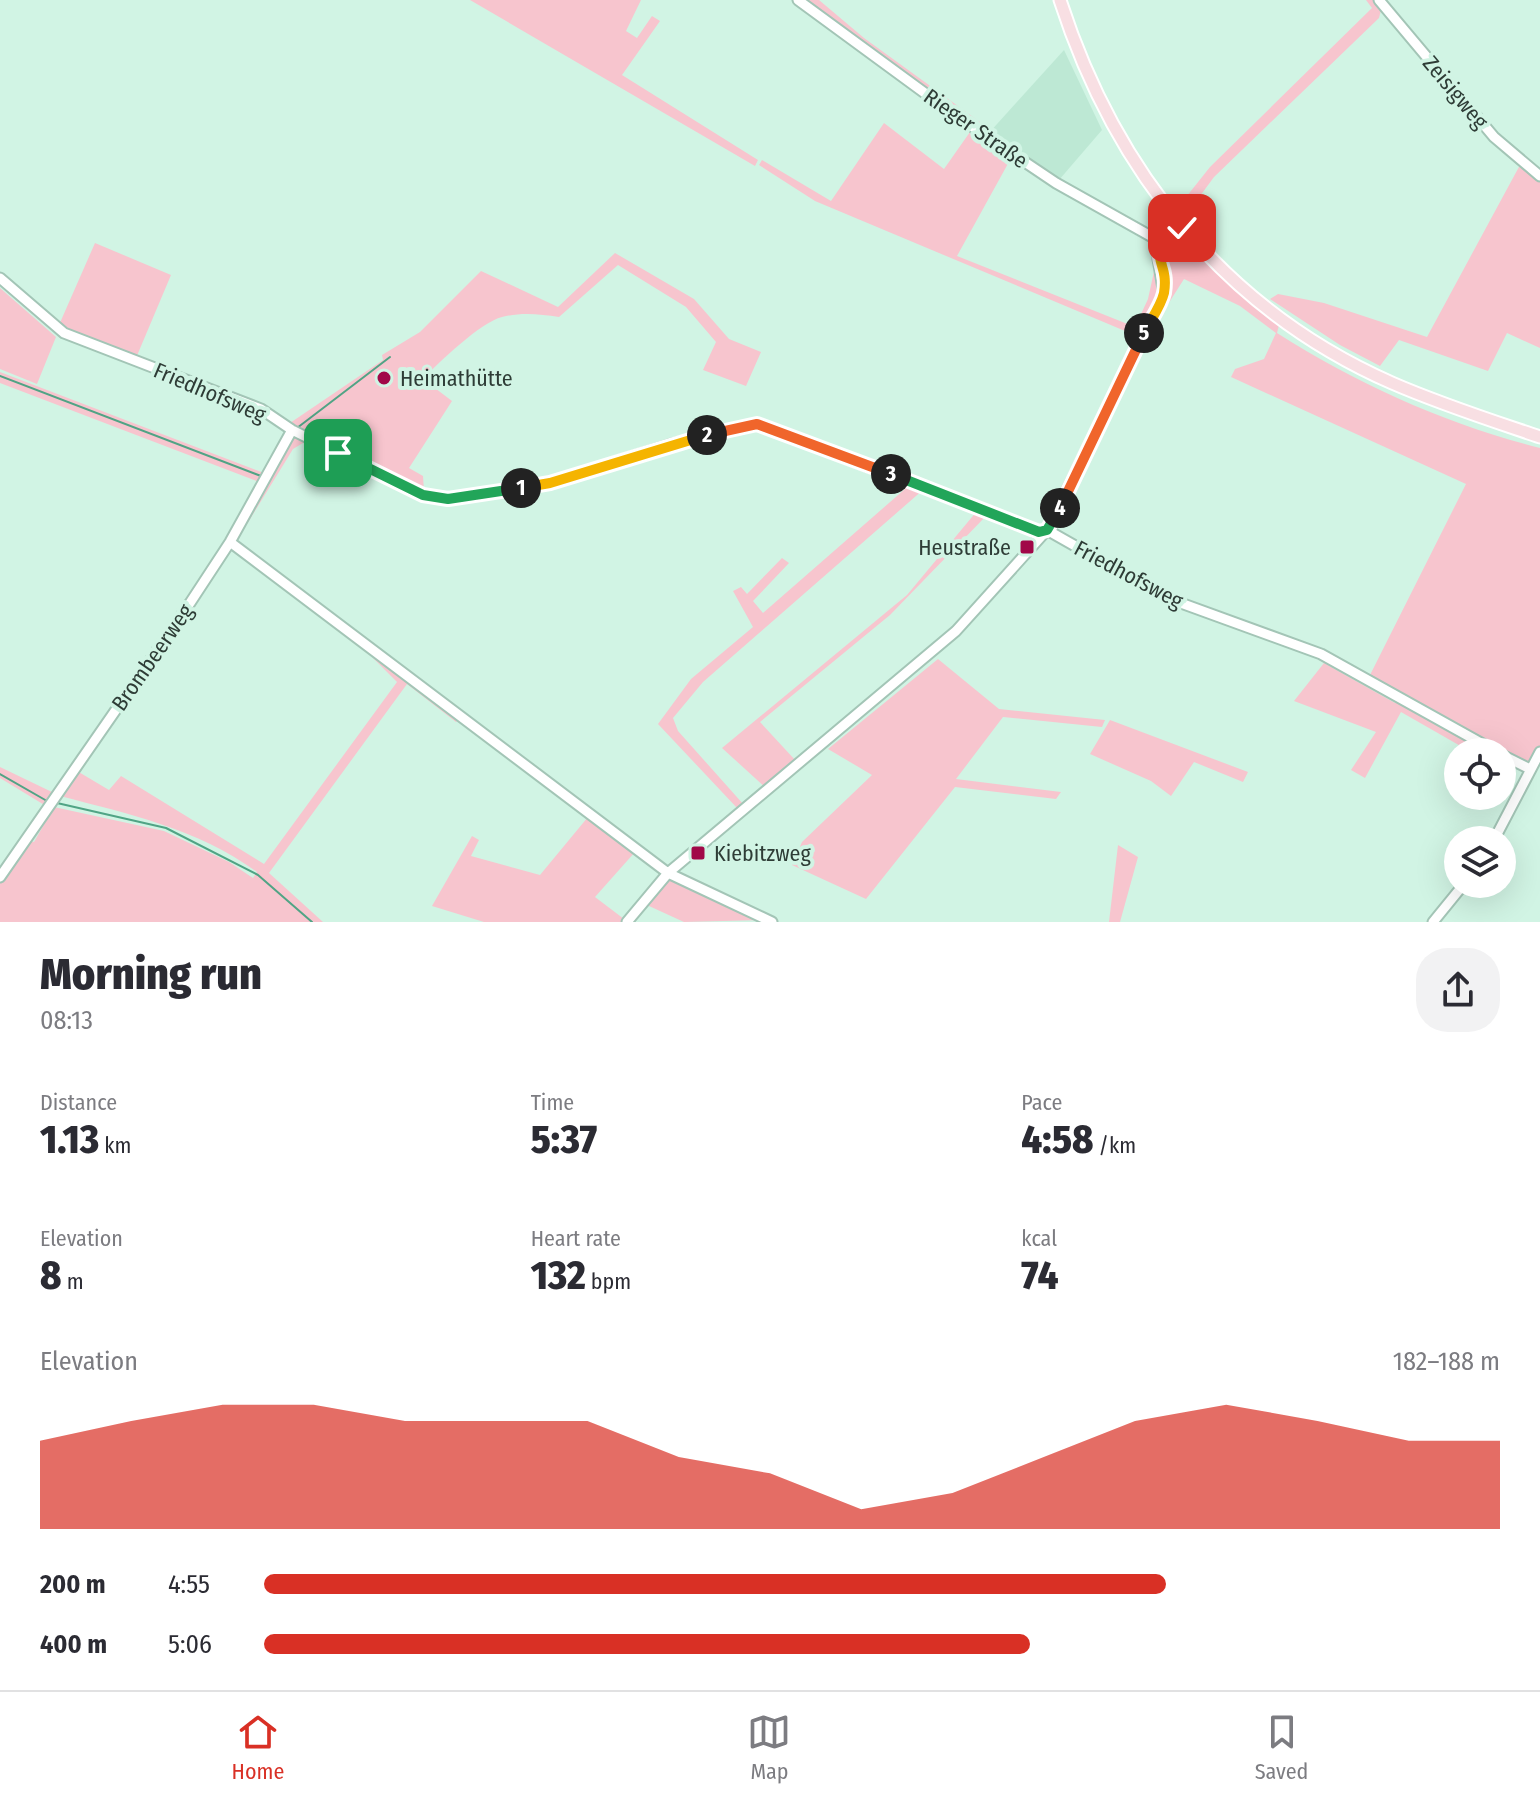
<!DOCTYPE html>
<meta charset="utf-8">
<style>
:root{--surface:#fff;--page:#f2f2f3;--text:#2b2b33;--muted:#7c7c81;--line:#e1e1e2;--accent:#d93025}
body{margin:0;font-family:"Fira Sans Condensed",sans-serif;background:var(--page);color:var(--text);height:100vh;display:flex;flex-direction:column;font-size:30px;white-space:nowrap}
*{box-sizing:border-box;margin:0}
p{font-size:26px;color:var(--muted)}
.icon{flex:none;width:44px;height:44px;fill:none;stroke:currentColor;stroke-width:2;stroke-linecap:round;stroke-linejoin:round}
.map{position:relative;height:922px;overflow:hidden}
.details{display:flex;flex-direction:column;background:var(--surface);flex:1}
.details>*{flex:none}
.controls{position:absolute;left:1444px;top:738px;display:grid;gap:16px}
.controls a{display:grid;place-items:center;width:72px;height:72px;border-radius:50%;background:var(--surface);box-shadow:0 8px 32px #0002;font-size:40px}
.pin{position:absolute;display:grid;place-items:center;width:68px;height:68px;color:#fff;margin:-34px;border-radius:16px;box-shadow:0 4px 12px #0006}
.km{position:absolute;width:40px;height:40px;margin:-20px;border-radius:50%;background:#222;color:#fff;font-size:22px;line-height:40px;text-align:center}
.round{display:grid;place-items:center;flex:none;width:84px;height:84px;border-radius:32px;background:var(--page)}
.overview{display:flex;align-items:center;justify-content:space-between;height:136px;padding:0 40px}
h1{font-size:44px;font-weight:800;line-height:60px}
.figures{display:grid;grid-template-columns:repeat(3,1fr);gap:12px;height:136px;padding:8px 40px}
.figures div{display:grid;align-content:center}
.figures b{font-size:40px;font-weight:800}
.figures small{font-size:22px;font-weight:400}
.figures p{font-size:22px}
.chart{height:224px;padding:16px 40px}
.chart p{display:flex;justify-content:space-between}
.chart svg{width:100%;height:144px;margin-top:8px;fill:var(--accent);opacity:.7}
ul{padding:0 40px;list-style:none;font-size:26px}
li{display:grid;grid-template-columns:128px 96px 1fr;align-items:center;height:60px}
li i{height:20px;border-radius:10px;background:var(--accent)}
.menu{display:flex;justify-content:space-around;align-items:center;height:112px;border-top:2px solid var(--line);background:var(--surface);font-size:22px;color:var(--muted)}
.menu a{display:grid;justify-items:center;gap:4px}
.menu .current{color:var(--accent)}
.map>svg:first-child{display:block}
.built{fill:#bde8d4}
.green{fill:#f7c5ce}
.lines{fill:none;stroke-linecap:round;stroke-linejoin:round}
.stream{stroke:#50a485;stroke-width:2}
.minor-casing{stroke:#a3c5b6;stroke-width:13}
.major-casing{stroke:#fff;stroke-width:15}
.minor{stroke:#fff;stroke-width:9}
.major{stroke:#f8dfe3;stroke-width:11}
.split-1-casing{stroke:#fff;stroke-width:16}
.split-2-casing{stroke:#fff;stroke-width:16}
.split-3-casing{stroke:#fff;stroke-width:16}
.split-4-casing{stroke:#fff;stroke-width:16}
.split-5-casing{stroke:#fff;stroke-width:16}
.split-6-casing{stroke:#fff;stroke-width:16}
.split-1{stroke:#22a559;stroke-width:10}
.split-2{stroke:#f5b400;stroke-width:10}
.split-3{stroke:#f0652b;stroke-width:10}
.split-4{stroke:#22a559;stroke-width:10}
.split-5{stroke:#f0652b;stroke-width:10}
.split-6{stroke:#f5b400;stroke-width:10}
.poi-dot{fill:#a10848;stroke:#d1f4e4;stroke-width:3}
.labels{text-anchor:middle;stroke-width:8;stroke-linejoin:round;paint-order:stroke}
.street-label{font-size:22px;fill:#2e3c36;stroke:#d1f4e4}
.poi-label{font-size:22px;fill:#2e3c36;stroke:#d1f4e4;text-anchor:start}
</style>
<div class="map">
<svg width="1540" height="922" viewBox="0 0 1540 922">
<rect width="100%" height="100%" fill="#d1f4e4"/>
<path class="built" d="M1064 50 1102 130 1059 180 988 134Z"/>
<path class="green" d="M470 0H641L626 31 637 38 652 16 660 21 622 75 758 160 755 166Z
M803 0H819L864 38 991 130 988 134Z
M1366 0H1376L1381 10 1379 18 1214 177 1186 215 1179 206 1210 167 1372 8Z
M884 123 944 169 970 132 1010 160 957 256 1135 327 1148 299 1160 244 1180 233 1228 283 1279 325 1277 333C1357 384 1448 425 1540 448V748L1531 765 1368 679 1466 484 1231 377 1235 369 1264 359 1276 333 1240 306 1184 279 1151 331 1137 336 815 201 759 165 762 160 831 201Z
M1520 165 1540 181V348L1507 333 1488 371 1399 340 1380 366 1340 345 1270 299 1278 294 1324 303 1427 337Z
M95 243 171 275 136 358 59 325Z
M615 253 694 299 729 339 761 352 746 386 703 370 716 342 686 307 618 265 559 317C540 314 521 312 502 317 481 322 438 363 423 379L452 401 409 468 423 476 424 491 290 423 383 360 382 355 420 332 481 271 558 307Z
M0 288 56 337 37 384 0 369Z
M0 372 264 473 259 482 0 383Z
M292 432 423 497 420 499 303 443 293 449 247 524 242 522Z
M865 470 924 489 703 682 673 718 678 731 744 805 738 809 658 724 691 679 753 627 733 591 741 587 747 594 782 558 789 563 753 601 763 613 905 489Z
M977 511 987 515 890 615 760 722 796 761 766 788 722 748 907 595Z
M376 655 459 719 456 722 407 684 269 873 323 922H0V881L29 841 34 842 54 807 164 831 229 862 253 878 257 872C198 829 129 814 60 796L77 771 109 790 121 776 264 864 397 682 373 658Z
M938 659 999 709 1105 720 1102 727 1003 717 956 779 1061 792 1056 799 955 787 866 899 792 865 802 842 872 775 828 749Z
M1324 663 1395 703 1397 700 1494 752H1471L1401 712 1365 778 1351 770 1376 732 1294 701Z
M1110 720 1248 772 1243 782 1194 762 1171 796 1151 781 1090 754Z
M0 767 54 793 46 806 0 778Z
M588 817 635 852 595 897 624 919 621 922H484L432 906 472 836 479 840 471 856 540 875Z
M1118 845 1138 857 1120 922H1109Z
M674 879 762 920 684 922 649 906 647 903 666 880Z"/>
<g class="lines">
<path class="stream" d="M0 376 261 476
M297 428 390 357
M0 774 47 801
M57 803 166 828 258 875 312 922"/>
<g class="minor-casing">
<path id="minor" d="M798 0 952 113 1056 183 1163 243
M1379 0 1494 137 1540 176
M1163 243 1182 228
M0 278 64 333 261 409 292 430 423 495 448 499 550 483 672 444 757 424 1039 532 1047 530 1167 598 1321 654 1497 752
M230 542 668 873 772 922
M1502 755 1530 769
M1494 840 1540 752
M0 877 190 603 230 542 292 430
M627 922 668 873 956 631 1047 530 1164 295 1158 259 1163 243
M1433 922 1464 884"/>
</g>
<g class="major-casing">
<path id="major" d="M1060 0C1115 171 1224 309 1392 383 1440 404 1490 420 1540 437"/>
</g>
<use href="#minor" class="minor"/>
<use href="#major" class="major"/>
</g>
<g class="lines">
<g class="split-1-casing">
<path id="split-1" d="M338 453 423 495 448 499 521 488"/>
</g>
<g class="split-2-casing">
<path id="split-2" d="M521 488 550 483 707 435"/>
</g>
<g class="split-3-casing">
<path id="split-3" d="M707 435 757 424 891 474"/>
</g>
<g class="split-4-casing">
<path id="split-4" d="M891 474 1039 532 1047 530 1060 508"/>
</g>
<g class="split-5-casing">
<path id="split-5" d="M1060 508 1144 333"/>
</g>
<g class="split-6-casing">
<path id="split-6" d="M1144 333C1150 321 1161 306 1164 293 1170 257 1142 260 1182 228"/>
</g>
<use href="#split-1" class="split-1"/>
<use href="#split-2" class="split-2"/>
<use href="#split-3" class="split-3"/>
<use href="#split-4" class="split-4"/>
<use href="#split-5" class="split-5"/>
<use href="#split-6" class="split-6"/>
</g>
<g class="poi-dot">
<circle cx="384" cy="378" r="8"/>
<rect x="1019" y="539" width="16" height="16" rx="4"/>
<rect x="690" y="845" width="16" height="16" rx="4"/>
</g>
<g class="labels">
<g class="street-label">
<text transform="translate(1456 92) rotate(50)" y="8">Zeisigweg</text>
<text transform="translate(976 128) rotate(35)" y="8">Rieger Straße</text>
<text transform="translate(210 392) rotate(23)" y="8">Friedhofsweg</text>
<text transform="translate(1129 574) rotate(28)" y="8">Friedhofsweg</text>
<text transform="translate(152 657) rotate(-55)" y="8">Brombeerweg</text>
</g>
<g class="poi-label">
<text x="400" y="386">Heimathütte</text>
<text x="1011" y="555" text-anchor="end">Heustraße</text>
<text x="714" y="861">Kiebitzweg</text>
</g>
</g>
</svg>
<div class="controls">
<a><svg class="icon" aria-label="locate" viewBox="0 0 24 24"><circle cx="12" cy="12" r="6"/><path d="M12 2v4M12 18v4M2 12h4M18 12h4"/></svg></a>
<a><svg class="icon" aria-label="layers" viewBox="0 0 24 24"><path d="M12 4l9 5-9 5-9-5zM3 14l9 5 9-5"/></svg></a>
</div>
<div class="pin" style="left:338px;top:453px;background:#1e9e55"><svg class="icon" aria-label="arrive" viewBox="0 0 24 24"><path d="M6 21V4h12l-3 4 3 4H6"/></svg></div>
<div class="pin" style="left:1182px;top:228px;background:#d93025"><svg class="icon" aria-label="check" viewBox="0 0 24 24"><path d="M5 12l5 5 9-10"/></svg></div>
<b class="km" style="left:521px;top:488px">1</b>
<b class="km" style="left:707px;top:435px">2</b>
<b class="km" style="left:891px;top:474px">3</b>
<b class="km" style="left:1060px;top:508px">4</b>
<b class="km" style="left:1144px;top:333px">5</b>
</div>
<section class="details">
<div class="overview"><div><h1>Morning run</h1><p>08:13</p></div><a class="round"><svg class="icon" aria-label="share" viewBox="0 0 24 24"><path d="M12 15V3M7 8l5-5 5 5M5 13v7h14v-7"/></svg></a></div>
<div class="figures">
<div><p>Distance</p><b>1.13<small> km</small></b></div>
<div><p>Time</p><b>5:37</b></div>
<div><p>Pace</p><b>4:58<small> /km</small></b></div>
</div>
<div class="figures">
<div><p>Elevation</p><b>8<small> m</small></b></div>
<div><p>Heart rate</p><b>132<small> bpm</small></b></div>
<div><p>kcal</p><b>74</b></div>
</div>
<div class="chart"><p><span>Elevation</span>182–188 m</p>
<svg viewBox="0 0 160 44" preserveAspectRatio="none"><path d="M0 44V17L10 11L20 6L30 6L40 11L50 11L60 11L70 22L80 27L90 38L100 33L110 22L120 11L130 6L140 11L150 17L160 17V44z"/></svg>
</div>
<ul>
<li><b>200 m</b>4:55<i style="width:73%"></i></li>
<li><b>400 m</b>5:06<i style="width:62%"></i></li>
</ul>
</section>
<nav class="menu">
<a class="current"><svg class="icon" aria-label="home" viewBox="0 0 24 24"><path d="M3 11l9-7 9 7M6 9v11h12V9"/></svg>Home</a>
<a><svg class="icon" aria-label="map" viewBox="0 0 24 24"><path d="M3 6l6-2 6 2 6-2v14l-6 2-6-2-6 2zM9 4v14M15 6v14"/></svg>Map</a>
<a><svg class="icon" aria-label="saved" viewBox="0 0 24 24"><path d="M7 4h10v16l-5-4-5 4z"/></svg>Saved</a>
</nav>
